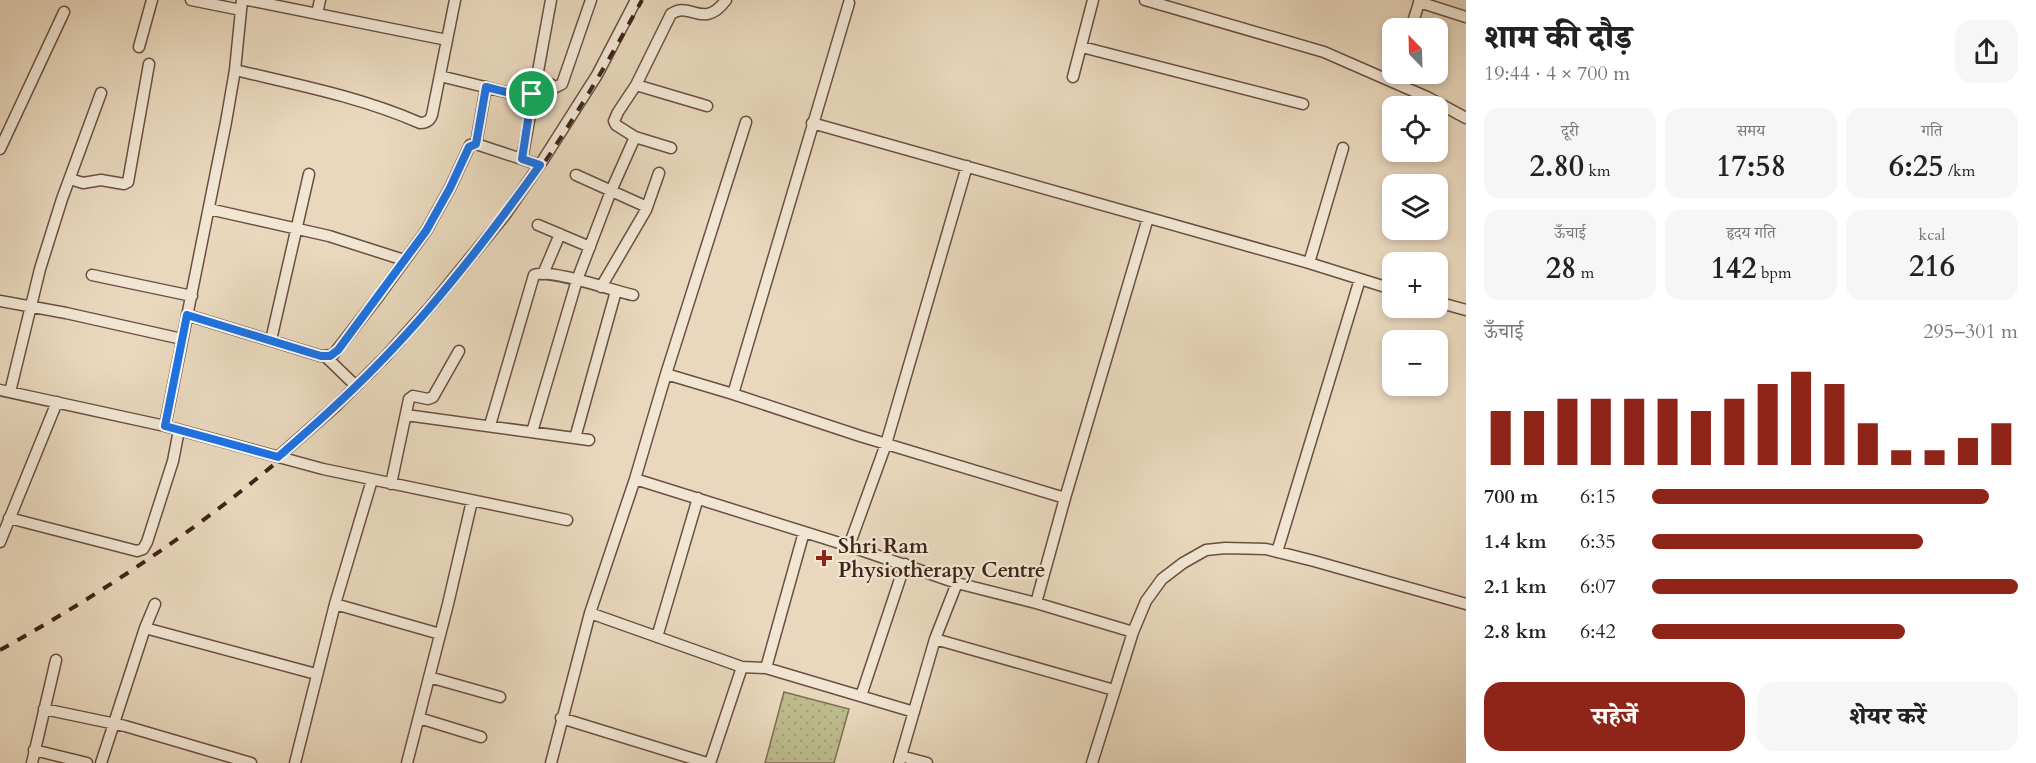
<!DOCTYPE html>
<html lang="hi">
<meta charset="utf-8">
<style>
:root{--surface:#fff;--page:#f6f6f6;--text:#222;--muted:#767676;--accent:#8f2418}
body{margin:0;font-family:Cardo,"Noto Serif Devanagari",serif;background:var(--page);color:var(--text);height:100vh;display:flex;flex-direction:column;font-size:22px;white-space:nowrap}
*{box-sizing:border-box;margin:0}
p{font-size:20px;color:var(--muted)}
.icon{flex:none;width:33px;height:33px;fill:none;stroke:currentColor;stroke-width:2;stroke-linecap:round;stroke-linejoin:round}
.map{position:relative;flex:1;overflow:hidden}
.sheet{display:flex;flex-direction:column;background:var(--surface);width:570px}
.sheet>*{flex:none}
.needle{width:39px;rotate:337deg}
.controls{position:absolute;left:1382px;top:18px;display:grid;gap:12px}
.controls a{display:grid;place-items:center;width:66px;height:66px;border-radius:12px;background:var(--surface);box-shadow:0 3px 9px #0003;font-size:30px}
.pin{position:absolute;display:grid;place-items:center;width:51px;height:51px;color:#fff;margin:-26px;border:3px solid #fff;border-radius:50%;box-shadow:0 2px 6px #0007}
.round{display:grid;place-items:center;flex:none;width:63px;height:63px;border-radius:18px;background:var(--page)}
.overview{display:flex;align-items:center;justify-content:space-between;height:102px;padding:0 18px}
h1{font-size:33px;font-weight:800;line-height:45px}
.metrics{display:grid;grid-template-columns:repeat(3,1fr);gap:9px;height:102px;padding:6px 18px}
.metrics div{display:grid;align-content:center;border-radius:15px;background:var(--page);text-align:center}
.metrics b{font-size:30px;font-weight:800}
.metrics small{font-size:16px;font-weight:400}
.metrics p{font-size:16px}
.chart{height:168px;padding:12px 18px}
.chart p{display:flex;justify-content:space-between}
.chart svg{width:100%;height:108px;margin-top:6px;stroke:var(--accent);stroke-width:6}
.primary-button{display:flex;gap:12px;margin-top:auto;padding:12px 18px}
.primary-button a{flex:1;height:69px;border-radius:18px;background:var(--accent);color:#fff;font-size:24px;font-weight:800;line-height:69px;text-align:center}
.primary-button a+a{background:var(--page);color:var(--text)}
ul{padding:0 18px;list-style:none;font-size:20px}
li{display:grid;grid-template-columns:96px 72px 1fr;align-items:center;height:45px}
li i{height:15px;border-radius:8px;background:var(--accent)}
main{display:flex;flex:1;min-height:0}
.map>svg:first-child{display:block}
.park{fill:url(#park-dots);stroke:#7e7052;stroke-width:1.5}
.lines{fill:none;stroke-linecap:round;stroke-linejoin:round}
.street-casing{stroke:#6a5041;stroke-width:13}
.street{stroke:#f1e6d4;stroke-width:10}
.rail{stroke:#3f2318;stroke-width:4;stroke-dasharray:10 10;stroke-linecap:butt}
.route-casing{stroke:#fff;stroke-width:12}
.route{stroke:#1a73e8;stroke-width:8}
.poi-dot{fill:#8f2418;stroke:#f1e6d4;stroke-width:2}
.labels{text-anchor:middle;stroke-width:4.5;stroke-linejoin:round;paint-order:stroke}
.poi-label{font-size:21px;font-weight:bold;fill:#3f2318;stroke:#f1e6d4;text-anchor:start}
</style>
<main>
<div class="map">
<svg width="1466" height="763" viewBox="0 0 1466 763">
<defs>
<pattern id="park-dots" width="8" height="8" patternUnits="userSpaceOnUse" patternTransform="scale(1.5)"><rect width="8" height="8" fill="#bdbc8d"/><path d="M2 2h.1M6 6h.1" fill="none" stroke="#a4a179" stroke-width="1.8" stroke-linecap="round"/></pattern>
</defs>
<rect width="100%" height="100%" fill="#e9d8bd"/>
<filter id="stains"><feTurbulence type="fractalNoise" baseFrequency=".00333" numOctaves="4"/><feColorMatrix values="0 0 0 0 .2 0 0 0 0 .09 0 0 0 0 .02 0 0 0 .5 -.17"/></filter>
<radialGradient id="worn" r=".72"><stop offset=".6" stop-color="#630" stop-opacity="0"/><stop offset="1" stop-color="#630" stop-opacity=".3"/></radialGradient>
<path class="park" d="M784 692 849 709 834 763H765Z"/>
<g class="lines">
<g class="street-casing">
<path id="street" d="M191 0 241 10
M248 0 447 40
M1145 0 1324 52 1427 97 1466 118
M1419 2 1466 17
M317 14 320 0
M1411 28 1420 0
M139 47 152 0
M1082 47 1303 104
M235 70C298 85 361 97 420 123 426 123 430 121 432 115L455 0
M440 76 526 97 532 94
M1073 77 1093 0
M536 78 556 87 562 84 591 0
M636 85 707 106
M812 123 1309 263 1392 289
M635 137 616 125 614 121 618 112 636 85 671 14C690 0 703 31 726 0
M476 144 486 87
M0 149 64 12
M522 159 551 0
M576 175 647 207
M70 179 83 183 101 180 124 184 128 182 149 64
M209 209 329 236 404 260
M538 225 590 247
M1309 263 1343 148
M543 274 560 234
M92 275 192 296
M601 287 646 210 659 173
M0 301 66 313 182 339
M1437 302 1466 310
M187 315 321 356 333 355 378 297 426 231 450 188 470 145 476 144 540 165
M271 340 309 174
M326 357 356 386
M666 374 733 394 860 436 1065 498
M0 390 165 426 323 469 567 520
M10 392 40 269 62 199 101 93
M733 394 849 3
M406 415 589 440
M490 425 534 275C549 268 614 291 633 295
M165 426 226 122 235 70 242 0
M532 432 577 280 611 191 635 137 671 148
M575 438 616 291
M278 457 337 405 386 356 430 307 505 215 543 160 597 75 636 0
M635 479 849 546 957 583 1036 603 1133 632
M391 484 409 399 413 396 428 399 433 397 459 351
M9 518 137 551 143 549 147 542 173 461 179 430
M0 542 57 402
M849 546 886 444 967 166
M1277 552 1360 279
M1036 603 1065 498 1148 218
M335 604 440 634
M590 613 742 667 766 668 914 712
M145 628 316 674
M657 637 698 498
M935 639 1114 690
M766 668 804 532
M429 677 500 697
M861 696 905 564
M44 709 125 726 251 763
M419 718 481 737
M561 718 707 763
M34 750 87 763
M901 756 927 763
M32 763 56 660
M101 763 145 628 155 604
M295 763 335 604 372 480
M407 763 448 604 472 501
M551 763 590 613 635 479 666 374 746 122
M710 763 742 667
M899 763 935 639 957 583
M1092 763 1133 632 1146 601 1162 579 1183 563 1206 550 1225 548 1266 549 1314 561 1466 604"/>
</g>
<use href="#street" class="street"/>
<path class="rail" d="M0 650C123 582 238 502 340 406 356 391 373 377 387 361 490 252 571 131 642 0"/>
</g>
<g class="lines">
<g class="route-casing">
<path id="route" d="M486 87 526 97 532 94 522 159 540 165C493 231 442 298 385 357 351 393 315 425 278 457L165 426 187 315 321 356H330L338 350 426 231 450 188 469 147 476 144Z"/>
</g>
<use href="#route" class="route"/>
</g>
<path class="poi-dot" d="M821 549h6v6h6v6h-6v6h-6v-6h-6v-6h6z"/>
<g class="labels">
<g class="poi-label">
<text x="838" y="553">Shri Ram<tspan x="838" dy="24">Physiotherapy Centre</tspan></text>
</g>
</g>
<rect width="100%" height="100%" filter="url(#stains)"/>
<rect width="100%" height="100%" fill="url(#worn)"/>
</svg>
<div class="controls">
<a><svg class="needle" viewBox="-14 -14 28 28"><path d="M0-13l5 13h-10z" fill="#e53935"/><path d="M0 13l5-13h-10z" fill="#767676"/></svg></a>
<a><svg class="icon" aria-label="locate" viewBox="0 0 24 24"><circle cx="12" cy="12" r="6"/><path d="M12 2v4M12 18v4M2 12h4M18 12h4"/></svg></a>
<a><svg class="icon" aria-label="layers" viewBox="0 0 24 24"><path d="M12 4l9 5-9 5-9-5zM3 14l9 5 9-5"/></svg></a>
<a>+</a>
<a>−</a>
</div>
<div class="pin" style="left:532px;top:94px;background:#1e9e55"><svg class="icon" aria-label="arrive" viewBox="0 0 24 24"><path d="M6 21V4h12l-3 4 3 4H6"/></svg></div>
</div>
<section class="sheet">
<div class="overview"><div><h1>शाम की दौड़</h1><p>19:44 · 4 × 700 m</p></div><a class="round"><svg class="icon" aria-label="share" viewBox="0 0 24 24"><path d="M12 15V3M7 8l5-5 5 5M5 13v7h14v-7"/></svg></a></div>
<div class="metrics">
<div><p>दूरी</p><b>2.80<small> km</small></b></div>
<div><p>समय</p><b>17:58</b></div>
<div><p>गति</p><b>6:25<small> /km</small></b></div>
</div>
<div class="metrics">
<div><p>ऊँचाई</p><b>28<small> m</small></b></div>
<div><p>हृदय गति</p><b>142<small> bpm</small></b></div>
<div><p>kcal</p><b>216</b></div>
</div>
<div class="chart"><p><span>ऊँचाई</span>295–301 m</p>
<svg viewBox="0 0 160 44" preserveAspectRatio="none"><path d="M5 44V22M15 44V22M25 44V17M35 44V17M45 44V17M55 44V17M65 44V22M75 44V17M85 44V11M95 44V6M105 44V11M115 44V27M125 44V38M135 44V38M145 44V33M155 44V27"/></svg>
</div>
<ul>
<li><b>700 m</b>6:15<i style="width:92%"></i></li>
<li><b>1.4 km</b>6:35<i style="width:74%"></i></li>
<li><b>2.1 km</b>6:07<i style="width:100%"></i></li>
<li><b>2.8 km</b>6:42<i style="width:69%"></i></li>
</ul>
<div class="primary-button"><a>सहेजें</a><a>शेयर करें</a></div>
</section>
</main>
